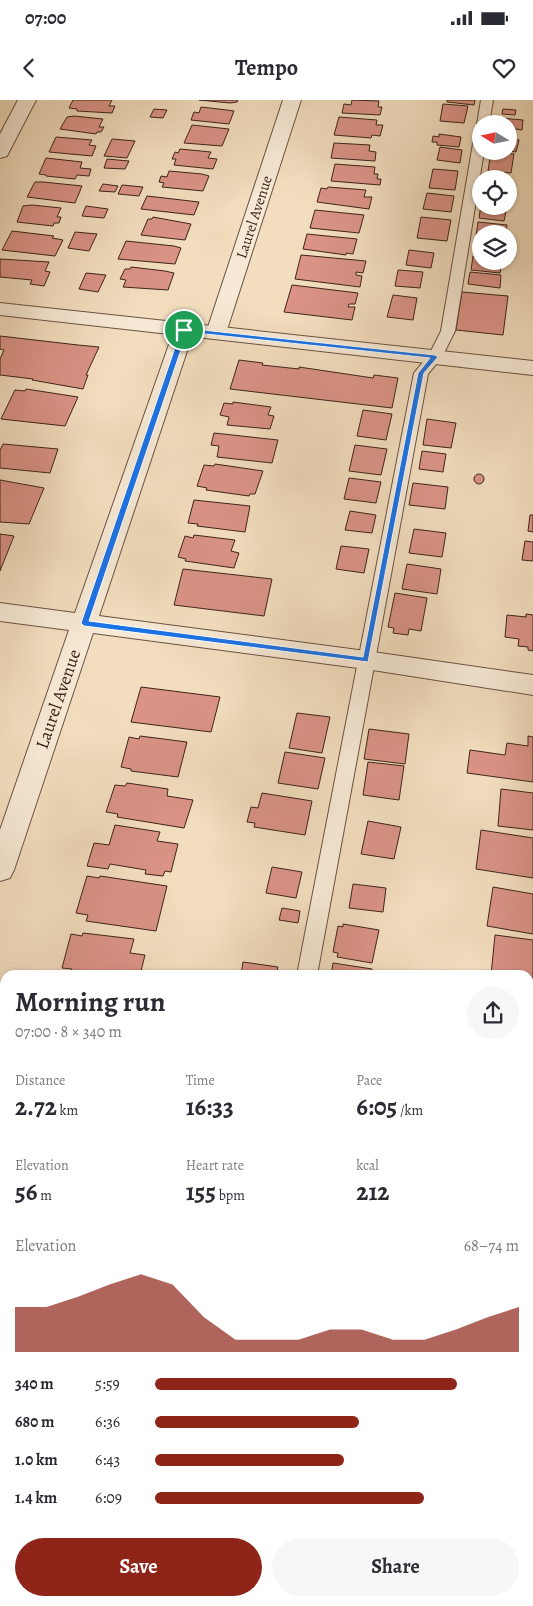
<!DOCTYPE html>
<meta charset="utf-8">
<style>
:root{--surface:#fff;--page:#f7f7f7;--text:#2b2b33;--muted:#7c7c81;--accent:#8f2418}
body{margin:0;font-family:Alegreya,serif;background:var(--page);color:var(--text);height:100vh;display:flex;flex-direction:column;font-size:19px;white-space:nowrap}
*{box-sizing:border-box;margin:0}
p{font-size:16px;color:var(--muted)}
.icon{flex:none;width:28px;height:28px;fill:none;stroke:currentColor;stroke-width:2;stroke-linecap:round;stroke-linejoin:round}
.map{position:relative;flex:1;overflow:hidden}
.panel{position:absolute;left:0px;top:870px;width:534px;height:636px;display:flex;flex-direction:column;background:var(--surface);border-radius:15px 15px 0 0;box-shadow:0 1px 4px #0004}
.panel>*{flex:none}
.needle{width:32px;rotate:280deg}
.tools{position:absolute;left:472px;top:15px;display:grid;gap:10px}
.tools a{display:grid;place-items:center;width:45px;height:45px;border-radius:50%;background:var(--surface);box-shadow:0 1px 4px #0004;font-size:25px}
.pin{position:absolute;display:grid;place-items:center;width:42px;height:42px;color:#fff;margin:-21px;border:2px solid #fff;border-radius:50%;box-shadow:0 1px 5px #0007}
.round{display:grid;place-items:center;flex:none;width:52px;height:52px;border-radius:26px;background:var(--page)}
.overview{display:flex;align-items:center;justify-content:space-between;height:85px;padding:0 15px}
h1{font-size:28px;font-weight:700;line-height:38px}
.figures{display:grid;grid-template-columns:repeat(3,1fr);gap:8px;height:85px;padding:5px 15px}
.figures div{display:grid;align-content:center}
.figures b{font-size:25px;font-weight:700}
.figures small{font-size:14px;font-weight:400}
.figures p{font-size:14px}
.chart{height:140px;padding:10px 15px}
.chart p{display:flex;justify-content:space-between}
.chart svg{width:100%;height:90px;margin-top:5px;fill:var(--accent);opacity:.7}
.action{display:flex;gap:10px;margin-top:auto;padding:10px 15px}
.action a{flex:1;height:58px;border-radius:30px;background:var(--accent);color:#fff;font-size:20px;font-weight:700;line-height:58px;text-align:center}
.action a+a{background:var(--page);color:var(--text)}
ul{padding:0 15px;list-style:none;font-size:16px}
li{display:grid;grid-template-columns:80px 60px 1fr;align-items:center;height:38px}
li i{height:12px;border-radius:6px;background:var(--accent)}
.status{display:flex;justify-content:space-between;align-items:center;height:35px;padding:0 25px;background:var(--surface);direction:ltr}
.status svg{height:14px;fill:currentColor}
header{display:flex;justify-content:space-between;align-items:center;height:65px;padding:0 15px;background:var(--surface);font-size:22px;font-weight:700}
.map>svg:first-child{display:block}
.building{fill:#da9386;stroke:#3e2419}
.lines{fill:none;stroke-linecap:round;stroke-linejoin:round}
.service-casing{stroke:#6b5242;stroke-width:2}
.minor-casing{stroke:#6b5242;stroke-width:2}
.tertiary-casing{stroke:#6b5242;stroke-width:2}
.path{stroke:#3e2419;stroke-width:4;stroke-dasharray:1 3;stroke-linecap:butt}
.service{fill:#f7e9d5;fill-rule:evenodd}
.minor{fill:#f7e9d5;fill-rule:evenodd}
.tertiary{fill:#f7e9d5;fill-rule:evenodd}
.route{fill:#1a73e8;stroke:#fff;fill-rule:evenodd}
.labels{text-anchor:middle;stroke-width:4;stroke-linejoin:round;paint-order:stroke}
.far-street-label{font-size:15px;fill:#3e2419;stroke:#f7e9d5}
.street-label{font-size:18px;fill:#3e2419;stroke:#f7e9d5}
</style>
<div class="status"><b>07:00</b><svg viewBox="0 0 49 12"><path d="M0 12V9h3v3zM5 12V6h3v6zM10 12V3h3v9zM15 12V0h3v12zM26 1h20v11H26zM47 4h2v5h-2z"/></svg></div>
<header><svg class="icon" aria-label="back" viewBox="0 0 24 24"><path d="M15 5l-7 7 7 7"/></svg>Tempo<svg class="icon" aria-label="heart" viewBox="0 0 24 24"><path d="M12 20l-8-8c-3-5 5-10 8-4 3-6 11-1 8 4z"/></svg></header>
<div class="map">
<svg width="533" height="1506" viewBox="0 0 533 1506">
<rect width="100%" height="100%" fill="#f2ddbe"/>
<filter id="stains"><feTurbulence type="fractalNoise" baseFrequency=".004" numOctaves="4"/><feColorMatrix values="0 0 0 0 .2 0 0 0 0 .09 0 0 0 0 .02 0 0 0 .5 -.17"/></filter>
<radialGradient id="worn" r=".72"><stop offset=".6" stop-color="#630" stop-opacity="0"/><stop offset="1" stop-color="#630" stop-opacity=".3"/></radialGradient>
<path class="building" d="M73 0H112L109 6H115L112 13 77 11V9L69 8Z
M199 0H238L237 2 230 3Z
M352 0 379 1 378 7H382L380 15 342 13 344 4 351 5Z
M447 0H475L474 5 447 2Z
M443 4 468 6 464 23 440 21Z
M201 7 227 10 234 11 229 24 191 20 194 12 199 13Z
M154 9 167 10 163 18 150 17Z
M503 9 516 10 515 15 502 14Z
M74 16 103 19 99 27H104L101 32H97L96 34 60 29 67 17Z
M339 17 377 20 376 25H383L380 36 372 35 371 38 334 35Z
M500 18 523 20 522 30 509 28V24H499Z
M192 25 229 29 222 46 184 43Z
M439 34 461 37 459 47 437 45V42H432L433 36 439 37Z
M56 37 92 40 89 45 96 46 92 56 49 52Z
M112 39 135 41 127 58 104 56Z
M509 39 519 40 516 52 509 51Z
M334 43 370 45 369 51 376 52 375 61 331 58Z
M440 47 462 50 460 63 437 60Z
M180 49 211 52 208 58 217 59 213 69 174 65 176 59H172L175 52 178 53Z
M491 52 514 54 511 73 488 71Z
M46 58 82 62 80 68 91 69 89 76 77 75 75 79 46 76V75L39 74Z
M107 59 129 61 125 69 104 68Z
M335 64 375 67 374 74H378L377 79H381L380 85 331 81Z
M433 69 458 71 455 90 429 88Z
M169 71 202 74 209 76 203 91 162 87 164 83 159 82 161 76 167 77Z
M35 82H43L82 86 75 103 27 97Z
M103 84 118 86 115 92 99 91Z
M122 85 143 87 139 96 118 94Z
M328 87 366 90 364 97H372L369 109 317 102 321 88 327 89Z
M427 93 454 96 451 112 423 109Z
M147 96 199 102 194 115 141 109Z
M32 105 61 108 57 117H61L59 123H54L53 126 17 122 23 106Z
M481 105V106H507L504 121 479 118Z
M86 106 108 109 104 118 82 116Z
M315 110 364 115 359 133 310 128Z
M153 117 191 124 185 140 141 135 148 119H152Z
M421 117 451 120 447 141 417 138Z
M478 122 507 125 506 134H481V144L475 143Z
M12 131 54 136 52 138 63 140 55 156 2 150Z
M75 132 97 134 89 151 68 148Z
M307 134 357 139 353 154 346 153V155L303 149Z
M126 141 174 146 181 148 175 164 118 159Z
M409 150 434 153 431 168 406 165Z
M301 155 366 161 363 173 356 172V175L362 176 360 187 295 179Z
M473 156H481V161H502L500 173 471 170Z
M0 159 49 162 45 171 50 172 44 186 30 184 32 180 0 177Z
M131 167 165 171 174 173 168 190 123 187 126 180 120 179 125 169H130Z
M398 170 423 172 420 188 395 186Z
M470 172 501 175 500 188 468 184Z
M86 173 106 175 98 192 79 189Z
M292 185 358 193 355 204H349L348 207H355L352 220 284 212Z
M462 192 508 196 503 235 456 230Z
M393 195 417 198 413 220 387 217Z
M0 236 78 245 99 247 86 275H88L83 289 32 280 33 279 0 275V259L4 250 0 249Z
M239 260 263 263 262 265 299 269V267L373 278 374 275 398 278 392 308 230 289Z
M26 289 78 297 65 326 1 319 15 290 25 291Z
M233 302 271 307 268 315 274 316 270 329 227 325 229 317 220 315 224 303 233 304Z
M363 310 392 314 386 340 357 336Z
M427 319 456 323 451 348 423 345Z
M214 333 278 340 272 363 217 357 219 346 211 345Z
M3 344 58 349 50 373 0 368V350Z
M355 345 387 349 381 375 349 371Z
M422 351 446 354 443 372 419 369Z
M215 364 263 371 255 394H250L249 396 206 390 207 388 197 386 204 365 214 366Z
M474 379a5 5 0 1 1 10 0a5 5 0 1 1-10 0Z
M349 378 381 382 376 403 344 399Z
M0 380 44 388 29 424 0 422Z
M413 383 448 387 445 409 409 405Z
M194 400 250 406 245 432 197 426 198 424 188 423Z
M350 411 376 415 372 433 345 430Z
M530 415H533V432L528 431Z
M414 429 446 433 442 457 409 453Z
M0 434 14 436 0 471Z
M194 435 235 440 231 451 239 453 234 468 185 461 186 459 178 457 185 436 193 438Z
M525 441 533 442V461L522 460Z
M341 446 369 449 364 473 336 469Z
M407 464 441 469 437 494 402 489Z
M183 469 272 479 264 516 174 505Z
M395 493 427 498 421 531 409 529 408 535 393 533 394 528 388 527Z
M526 514 533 515V551L528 550V547L518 546 519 539 505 537 507 515 526 517Z
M141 587 220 597 211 632 131 622Z
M297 613 330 617 322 653 289 648Z
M369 629 409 634 405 664 364 659Z
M140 636 187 642 178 677 131 671V669L121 667 129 637 139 639Z
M528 636 533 637V682L467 673 470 650 505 655 507 643 528 646Z
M285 652 325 658 318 689 278 683Z
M368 662 404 666 399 700 363 695Z
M127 683 168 689 167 696 193 700 184 728 117 717 118 714 106 712 115 685 125 686Z
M501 689 533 693V730L498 726Z
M262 693 312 701 305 735 254 727 255 723 247 722 251 707 258 708Z
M368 721 401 727 394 759 361 754Z
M115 725 160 732 157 741 178 744 171 772 165 771 163 776 145 774 146 770 110 764 108 769 87 766 94 743 109 745Z
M481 730 533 738V778L476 769Z
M272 767 302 772 296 798 266 793Z
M87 776 99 778 100 776 167 786 156 831 86 821 88 815 76 813Z
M353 784 386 788 383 812 349 808Z
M493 787 533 794V834L487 826Z
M282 808 300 811 298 823 279 820Z
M343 824 379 830 372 863 337 857 338 853 333 852 338 826 343 827Z
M83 833 134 839 130 853 145 855 140 875H84L70 873 72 869 62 868 71 834 82 836Z
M495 835 533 840V888H529V875H491Z
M243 862 278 867 276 875H241Z
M333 863 372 869 371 875H331Z
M529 902 533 903 532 950 529 949Z
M529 963 533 966V1005L529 1004Z
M529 1029 533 1030V1069L529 1068Z
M2 1069 5 1070V1125L0 1123V1077Z
M529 1108 533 1109 531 1141H529Z
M0 1137 5 1138V1196L0 1195Z
M0 1207 5 1208V1285L3 1294 0 1293Z"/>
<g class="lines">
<g class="service-casing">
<path id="service" d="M481 0H493L489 24H481V27L477 24Z
M481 28V51H484L455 231 442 257 428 274 317 875H297L414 273 429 255 441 231 475 32Z
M178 1501H204L203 1506H177Z"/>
</g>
<g class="minor-casing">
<path id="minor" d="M18 0H36L9 52 7 56 0 58V34Z
M283 0H301L226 233 223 238 216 239 209 238 206 233Z
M184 224 191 225 194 230 99 516 366 551 533 575V595L366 569 93 533 14 770 10 778 0 781V730L69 530 0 521V503L75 513 174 230 177 225Z
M0 1338 5 1339V1375L0 1374Z
M529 1441 533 1442V1478L529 1477Z"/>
</g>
<g class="tertiary-casing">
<path id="tertiary" d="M0 203 533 261V275L0 215Z"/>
</g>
<path class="path" d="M0 1301 5 1302
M529 1399 533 1400"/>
<use href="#service" class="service"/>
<use href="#minor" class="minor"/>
<use href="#tertiary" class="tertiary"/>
</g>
<path class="route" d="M184 228 435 255 438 257 424 273 368 562 84 526 81 523 181 230ZM187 232 430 258 418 273 363 557 89 521Z"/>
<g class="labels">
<g class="far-street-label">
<text transform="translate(254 117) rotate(-72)" y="5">Laurel Avenue</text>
</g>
<g class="street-label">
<text transform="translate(58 599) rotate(-71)" y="6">Laurel Avenue</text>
</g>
</g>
<rect width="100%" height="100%" filter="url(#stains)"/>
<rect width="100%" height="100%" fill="url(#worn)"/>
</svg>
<div class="tools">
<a><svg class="needle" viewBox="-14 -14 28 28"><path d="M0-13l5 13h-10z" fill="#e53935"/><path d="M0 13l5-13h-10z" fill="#7c7c81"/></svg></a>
<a><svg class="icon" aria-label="locate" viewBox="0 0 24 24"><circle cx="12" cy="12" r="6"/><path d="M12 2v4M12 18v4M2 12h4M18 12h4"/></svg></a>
<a><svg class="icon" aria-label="layers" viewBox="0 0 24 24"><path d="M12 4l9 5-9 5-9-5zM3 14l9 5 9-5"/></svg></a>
</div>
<div class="pin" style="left:184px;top:230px;background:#1e9e55"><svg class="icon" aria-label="arrive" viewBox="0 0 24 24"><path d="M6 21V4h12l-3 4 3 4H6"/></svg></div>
<section class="panel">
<div class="overview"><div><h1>Morning run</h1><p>07:00 · 8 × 340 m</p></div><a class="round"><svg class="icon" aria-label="share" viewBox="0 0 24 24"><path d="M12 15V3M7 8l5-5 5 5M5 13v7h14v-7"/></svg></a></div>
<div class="figures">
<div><p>Distance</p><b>2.72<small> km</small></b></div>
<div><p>Time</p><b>16:33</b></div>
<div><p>Pace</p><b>6:05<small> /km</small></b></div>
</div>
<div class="figures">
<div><p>Elevation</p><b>56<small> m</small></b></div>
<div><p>Heart rate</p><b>155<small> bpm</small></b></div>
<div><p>kcal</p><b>212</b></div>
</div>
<div class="chart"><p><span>Elevation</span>68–74 m</p>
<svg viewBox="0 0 160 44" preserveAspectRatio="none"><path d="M0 44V22L10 22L20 17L30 11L40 6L50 11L60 27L70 38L80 38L90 38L100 33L110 33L120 38L130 38L140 33L150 27L160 22V44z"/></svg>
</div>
<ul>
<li><b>340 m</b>5:59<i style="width:83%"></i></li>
<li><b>680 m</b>6:36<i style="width:56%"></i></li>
<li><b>1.0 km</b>6:43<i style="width:52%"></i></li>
<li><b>1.4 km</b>6:09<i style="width:74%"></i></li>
</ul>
<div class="action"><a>Save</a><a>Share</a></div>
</section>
</div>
